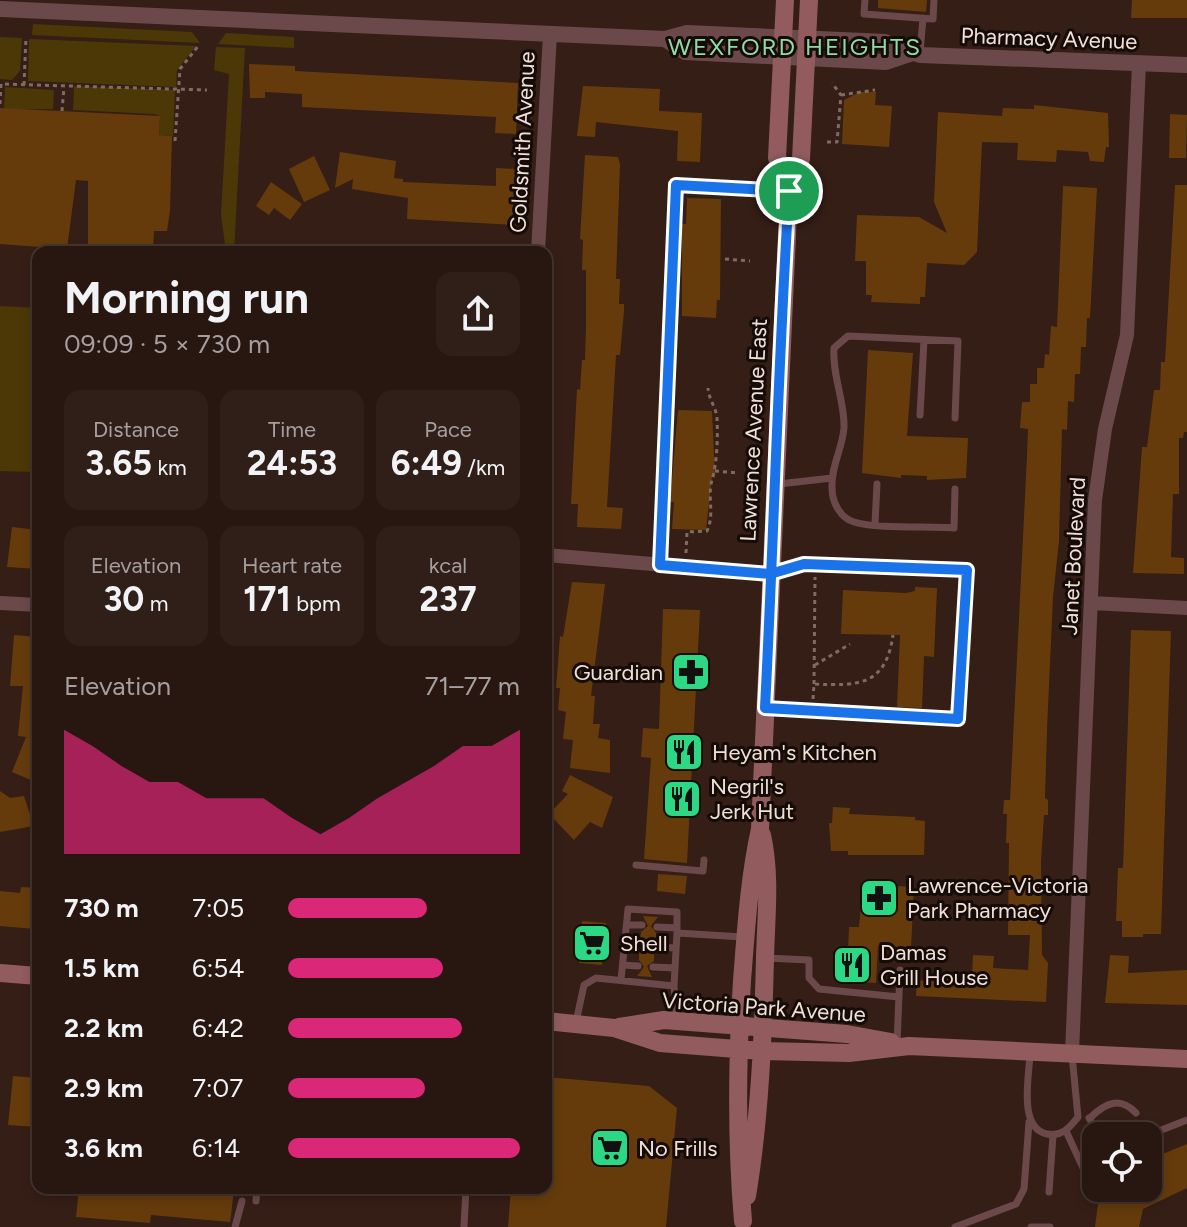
<!DOCTYPE html>
<meta charset="utf-8">
<style>
:root{--surface:#281610;--page:#301f19;--text:#f1f3f6;--muted:#a59f9f;--line:#443530;--accent:#db2777}
body{margin:0;font-family:Figtree,sans-serif;background:var(--page);color:var(--text);height:100vh;display:flex;flex-direction:column;font-size:30px;white-space:nowrap}
*{box-sizing:border-box;margin:0}
p{font-size:26px;color:var(--muted)}
.icon{flex:none;width:44px;height:44px;fill:none;stroke:currentColor;stroke-width:2;stroke-linecap:round;stroke-linejoin:round}
.map{position:relative;flex:1;overflow:hidden}
.panel{position:absolute;left:32px;top:246px;width:520px;height:948px;display:flex;flex-direction:column;background:var(--surface);border-radius:16px;box-shadow:0 4px 12px #0003,0 0 0 2px var(--line)}
.panel>*{flex:none}
.buttons{position:absolute;left:1082px;top:1122px;display:grid;gap:16px}
.buttons a{display:grid;place-items:center;width:80px;height:80px;border-radius:16px;background:var(--surface);box-shadow:0 4px 12px #0003,0 0 0 2px var(--line);font-size:40px}
.pin{position:absolute;display:grid;place-items:center;width:68px;height:68px;color:#fff;margin:-34px;border:4px solid #fff;border-radius:50%;box-shadow:0 2px 8px #0007}
.round{display:grid;place-items:center;flex:none;width:84px;height:84px;border-radius:16px;background:var(--page)}
.summary{display:flex;align-items:center;justify-content:space-between;height:136px;padding:0 32px}
h1{font-size:44px;font-weight:700;line-height:60px}
.stats{display:grid;grid-template-columns:repeat(3,1fr);gap:12px;height:136px;padding:8px 32px}
.stats div{display:grid;align-content:center;border-radius:16px;background:var(--page);text-align:center}
.stats b{font-size:34px;font-weight:700}
.stats small{font-size:22px;font-weight:400}
.stats p{font-size:22px}
.chart{height:224px;padding:16px 32px}
.chart p{display:flex;justify-content:space-between}
.chart svg{width:100%;height:144px;margin-top:8px;fill:var(--accent);opacity:.7}
ul{padding:0 32px;list-style:none;font-size:26px}
li{display:grid;grid-template-columns:128px 96px 1fr;align-items:center;height:60px}
li i{height:20px;border-radius:10px;background:var(--accent)}
.map>svg:first-child{display:block}
.green{fill:#4b3806}
.building{fill:#653b0c}
.lines{fill:none;stroke-linecap:round;stroke-linejoin:round}
.path{stroke:#806b64;stroke-width:3;stroke-dasharray:4 4;stroke-linecap:butt}
.service{stroke:#6b494b;stroke-width:7}
.minor{stroke:#6b494b;stroke-width:14}
.tertiary{stroke:#6b494b;stroke-width:16}
.secondary{stroke:#925c5f;stroke-width:18}
.route-casing{stroke:#fff;stroke-width:16}
.route{stroke:#1a73e8;stroke-width:10}
.labels{text-anchor:middle;stroke-width:6;stroke-linejoin:round;paint-order:stroke}
.street-label{font-size:22px;fill:#f1e0da;stroke:#150b07}
.poi-label{font-size:22px;fill:#f1e0da;stroke:#150b07;text-anchor:start}
.neighbourhood-label{font-size:24px;letter-spacing:2px;fill:#90daaa;stroke:#150b07}
</style>
<div class="map">
<svg width="1187" height="1227" viewBox="0 0 1187 1227">
<rect width="100%" height="100%" fill="#351e16"/>
<path class="green" d="M33 24 192 32 200 43 32 35Z
M226 33 294 37V48L218 44Z
M0 37 22 38 20 71 12 80 0 79Z
M29 39H30L196 46 177 70 176 87 28 81Z
M216 47 245 48 234 252H226L221 215 229 74 214 70Z
M74 86 175 90 173 136 159 135 160 116 154 114 73 110Z
M5 87 54 90 53 109H4Z
M0 306 38 308V472L0 471Z"/>
<path class="building" d="M878 0H927L926 12 878 8Z
M1132 0H1187V18H1131Z
M249 64 295 66V71L518 83 516 134 495 133 496 117 302 107V94L265 92V98H250Z
M583 86 660 89 659 111 702 113 700 162 677 161 678 131 596 122 595 137 577 136Z
M860 92H876L875 105 892 106 889 147 842 144 844 100Z
M1034 105 1108 113 1109 147H1106L1104 162 1090 161 1088 152 1057 150 1056 162 1017 160 1018 143 982 142 977 252 964 265 927 263 925 297H920V304L871 302 872 295H866V261H855L857 215 919 217 947 233 934 202 938 112 1002 116 1003 108 1034 109Z
M0 108 160 116 159 135 172 136 170 211 167 231H154L153 252 88 250V181L76 180 67 249 0 244Z
M1170 114 1187 115 1186 158H1169Z
M340 152 396 161 394 178 403 179V182L496 186V168L517 169 516 225 407 219 408 198 352 189 353 179 335 188Z
M585 155 618 157 620 164 616 279H620L619 304H624V311L620 355H616L607 507 623 508 621 529 577 527 578 504H571L577 389 580 390 582 360H585L586 328V270H582L583 240 580 239Z
M314 156 330 190 304 202 289 169Z
M271 182 302 204 290 220 274 208 269 215 256 206Z
M1175 185H1187V432H1184L1183 438H1179V494H1173L1171 557 1184 558V574L1133 573 1142 447H1147L1154 390H1160L1161 362H1165Z
M1063 186 1097 188 1090 318H1087L1086 347H1081L1080 374H1075L1074 402 1068 401 1067 430 1062 429 1059 541 1053 597 1047 729 1045 798 1048 800V815H1044L1041 862 1042 955 1048 963 1046 1002 916 996 917 980 927 981 928 974 972 976 973 955 994 956 993 968 1028 970 1030 935H1008L1009 843H1006L1007 814H1003L1004 800H1010L1027 456 1028 429 1020 428 1022 402H1030V384H1037V368H1044L1045 354 1049 355 1051 326 1057 327Z
M687 198 721 199 720 300H717L716 318 682 316V224H686Z
M868 350 913 353 907 436 968 438 966 478 927 480V476L901 475V478L862 473Z
M678 410 712 411 715 477 712 476 706 530 672 529 674 502H670Z
M12 527 38 530V569L7 567Z
M572 582 605 584 591 696H595L593 724H600L598 738 610 740V773L570 768 573 740 563 739 566 712 558 710 560 688H556L560 636 563 637Z
M915 587 937 588 934 657 924 656 922 708 897 707 900 635 841 634 843 590 906 593 915 591Z
M663 609 700 610 687 863 644 859 651 758 641 757 643 728 659 729Z
M1131 630 1171 631 1161 934H1143V937H1122V921H1116L1118 868H1123Z
M14 635 38 637V748L33 761 38 763V783L12 772 26 737 18 736 23 686H10Z
M570 775 613 797 602 828 590 822 574 840 549 814 568 794 562 791Z
M0 791 10 798 24 796 34 826 0 832Z
M833 807 850 808 849 814 915 817V820L925 821 924 855H848V851H831L829 823H832Z
M658 874 687 876 685 894 657 891Z
M863 884 914 887 911 948 878 946 876 983 835 981 837 950H848L849 927H859Z
M21 887 38 888 35 929 0 926V891L20 893Z
M643 916 658 917 651 926 656 933V941L649 946 654 953V961L647 966 652 977 637 976 644 967 639 960V951L646 946 640 939 641 932 648 926Z
M582 921 606 923 602 965 579 963Z
M1110 955 1129 956 1128 973 1187 970V1005L1105 1003Z
M13 1076 38 1078V1127L8 1125Z
M546 1077 649 1086 677 1108 666 1227H508L511 1188H546Z
M1187 1144V1188L1143 1209 1139 1227H1095L1100 1188H1148V1160Z
M79 1188H234L231 1216 230 1222 151 1215 150 1223 76 1217Z"/>
<g class="lines">
<path class="path" d="M24 85 26 37
M841 95 875 90
M0 104 1 84 207 90
M62 111 64 87
M175 141 180 69 199 45
M827 142H837L841 95 832 83
M725 259 750 261
M715 471 739 473
M686 553 687 532 707 531C715 514 707 497 712 480 717 463 718 438 717 418 716 407 709 400 708 388
M815 665 850 644
M814 684 815 577
M813 699 814 684C858 686 886 686 893 635"/>
<path class="service" d="M865 0 864 14 933 19 934 0
M920 53 923 18
M920 415 924 340
M955 418 958 341 848 336 834 348C832 376 845 401 844 428 842 450 831 466 832 488 832 502 840 518 854 522 876 529 929 526 954 528L955 489
M779 484 832 478
M875 524 877 484
M660 565 676 185 786 190
M767 708 958 719 967 570 804 564 773 573
M636 865 703 871 704 860
M627 925H642
M657 927 677 928
M625 944 640 945
M655 947 676 948
M766 958 809 960V978L819 989 899 997
M623 965 638 966
M653 967 675 968
M621 980 628 909 677 912V933
M677 1021 674 986 677 933 743 937
M576 1022 584 985 596 978 674 986
M897 1044 900 970
M1030 1054C1029 1077 1018 1128 1047 1134 1062 1137 1069 1128 1078 1117L1072 1055
M1089 1118 1100 1136
M1090 1118C1105 1103 1120 1096 1136 1113
M1066 1131 1084 1170 1096 1167
M1146 1136 1187 1120
M1049 1192 1053 1135
M256 1201 257 1188
M235 1227 242 1201
M464 1227 466 1188
M955 1227 1016 1204 1024 1189 1029 1122
M1031 1227H1050"/>
<path class="minor" d="M358 252H387
M538 252 550 34
M546 555 770 574
M0 603 38 605
M1092 603 1187 608
M1072 1053 1095 500 1105 429 1127 335 1139 64"/>
<path class="tertiary" d="M0 9 665 39 687 33 864 41 885 42 920 55 1187 65
M665 39 685 52 886 62 910 54"/>
<path class="secondary" d="M789 178 801 159 809 0
M0 973 38 976
M546 1021 614 1028 660 1043 762 1051 849 1053 909 1046 1187 1059
M619 1027 664 1020 847 1034 891 1042
M747 1196C760 1117 763 1038 765 958 766 917 771 876 762 835
M743 1221C736 1140 737 1062 742 981 746 930 749 879 760 829L789 191V178L777 158 785 0"/>
</g>
<g class="lines">
<g class="route-casing">
<path id="route" d="M789 191C778 363 774 535 765 708L958 719 967 570 804 564 770 574 660 565 676 185 789 191"/>
</g>
<use href="#route" class="route"/>
</g>
<defs>
<g id="pharmacy-square" transform="scale(2)"><rect x="-9" y="-9" width="18" height="18" rx="4" fill="#2cd884" stroke="#150b07"/><path d="M-2-6h4v4h4v4h-4v4h-4v-4h-4v-4h4Z" fill="#111"/></g>
<g id="restaurant-square" transform="scale(2)"><rect x="-9" y="-9" width="18" height="18" rx="4" fill="#2cd884" stroke="#150b07"/><path d="M-5-6h1v4h1v-4h1v4h1v-4h1v5L-1.5 .5V6h-2V.5L-5-1ZM5-6V6H3V1.5H1.5Q1.5-4 5-6Z" fill="#111"/></g>
<g id="supermarket-square" transform="scale(2)"><rect x="-9" y="-9" width="18" height="18" rx="4" fill="#2cd884" stroke="#150b07"/><path d="M-6-5.5h2.5l.6 2H6L4.5 2H-2.5L-4.4-4H-6ZM-1.5 3.2a1.3 1.3 0 1 0 .1 0ZM3 3.2a1.3 1.3 0 1 0 .1 0Z" fill="#111"/></g>
</defs>
<g fill-rule="evenodd">
<use href="#pharmacy-square" x="691" y="672"/>
<use href="#restaurant-square" x="684" y="752"/>
<use href="#restaurant-square" x="682" y="799"/>
<use href="#pharmacy-square" x="879" y="898"/>
<use href="#supermarket-square" x="592" y="943"/>
<use href="#restaurant-square" x="852" y="965"/>
<use href="#supermarket-square" x="610" y="1148"/>
</g>
<g class="labels">
<g class="street-label">
<text transform="translate(1049 38) rotate(2)" y="8">Pharmacy Avenue</text>
<text transform="translate(522 142) rotate(-87)" y="8">Goldsmith Avenue</text>
<text transform="translate(753 430) rotate(-87)" y="8">Lawrence Avenue East</text>
<text transform="translate(1073 556) rotate(-87)" y="8">Janet Boulevard</text>
<text transform="translate(764 1007) rotate(4)" y="8">Victoria Park Avenue</text>
</g>
<g class="poi-label">
<text x="663" y="680" text-anchor="end">Guardian</text>
<text x="712" y="760">Heyam's Kitchen</text>
<text x="710" y="794">Negril's<tspan x="710" dy="25">Jerk Hut</tspan></text>
<text x="907" y="893">Lawrence-Victoria<tspan x="907" dy="25">Park Pharmacy</tspan></text>
<text x="620" y="951">Shell</text>
<text x="880" y="960">Damas<tspan x="880" dy="25">Grill House</tspan></text>
<text x="638" y="1156">No Frills</text>
</g>
<g class="neighbourhood-label">
<text x="795" y="55">WEXFORD HEIGHTS</text>
</g>
</g>
</svg>
<div class="buttons">
<a><svg class="icon" aria-label="locate" viewBox="0 0 24 24"><circle cx="12" cy="12" r="6"/><path d="M12 2v4M12 18v4M2 12h4M18 12h4"/></svg></a>
</div>
<div class="pin" style="left:789px;top:191px;background:#1e9e55"><svg class="icon" aria-label="arrive" viewBox="0 0 24 24"><path d="M6 21V4h12l-3 4 3 4H6"/></svg></div>
<section class="panel">
<div class="summary"><div><h1>Morning run</h1><p>09:09 · 5 × 730 m</p></div><a class="round"><svg class="icon" aria-label="share" viewBox="0 0 24 24"><path d="M12 15V3M7 8l5-5 5 5M5 13v7h14v-7"/></svg></a></div>
<div class="stats">
<div><p>Distance</p><b>3.65<small> km</small></b></div>
<div><p>Time</p><b>24:53</b></div>
<div><p>Pace</p><b>6:49<small> /km</small></b></div>
</div>
<div class="stats">
<div><p>Elevation</p><b>30<small> m</small></b></div>
<div><p>Heart rate</p><b>171<small> bpm</small></b></div>
<div><p>kcal</p><b>237</b></div>
</div>
<div class="chart"><p><span>Elevation</span>71–77 m</p>
<svg viewBox="0 0 160 44" preserveAspectRatio="none"><path d="M0 44V6L10 11L20 17L30 22L40 22L50 27L60 27L70 27L80 33L90 38L100 33L110 27L120 22L130 17L140 11L150 11L160 6V44z"/></svg>
</div>
<ul>
<li><b>730 m</b>7:05<i style="width:60%"></i></li>
<li><b>1.5 km</b>6:54<i style="width:67%"></i></li>
<li><b>2.2 km</b>6:42<i style="width:75%"></i></li>
<li><b>2.9 km</b>7:07<i style="width:59%"></i></li>
<li><b>3.6 km</b>6:14<i style="width:100%"></i></li>
</ul>
</section>
</div>
